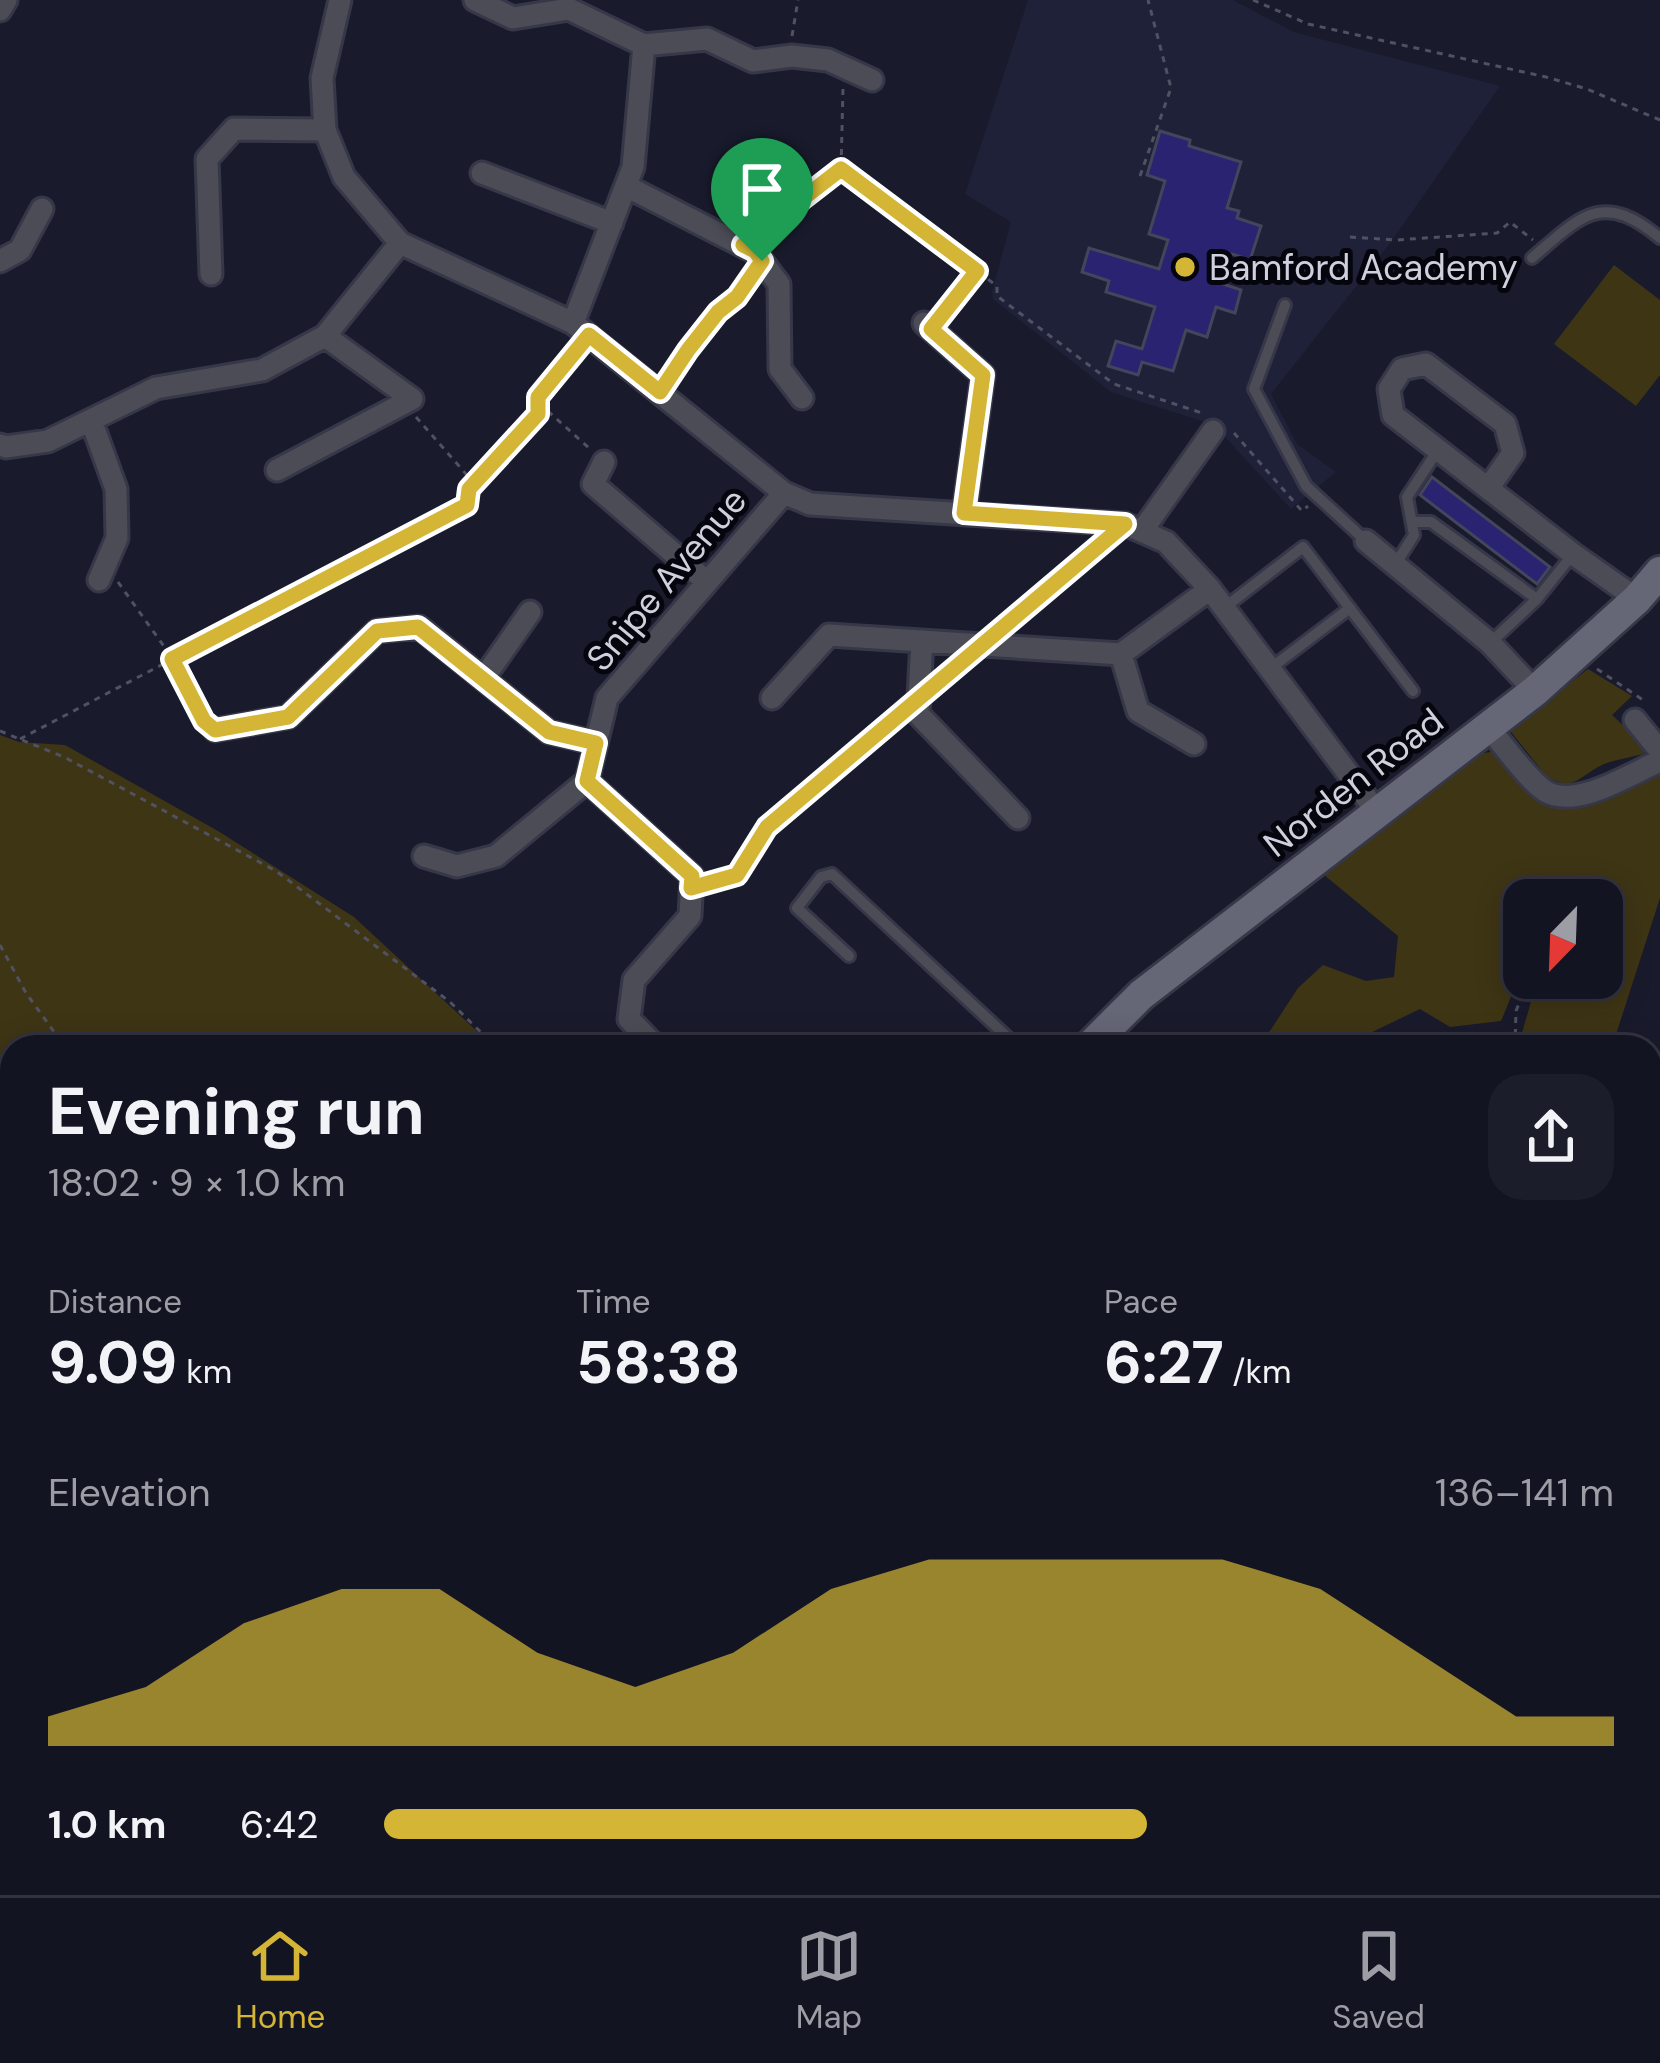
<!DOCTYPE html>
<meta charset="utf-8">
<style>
:root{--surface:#131421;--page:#1c1d2a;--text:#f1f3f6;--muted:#9d9ea5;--line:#32333f;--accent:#d4b535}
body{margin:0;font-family:"DM Sans",sans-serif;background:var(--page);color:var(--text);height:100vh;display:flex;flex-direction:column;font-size:45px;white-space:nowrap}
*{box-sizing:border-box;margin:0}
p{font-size:39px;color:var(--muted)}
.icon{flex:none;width:66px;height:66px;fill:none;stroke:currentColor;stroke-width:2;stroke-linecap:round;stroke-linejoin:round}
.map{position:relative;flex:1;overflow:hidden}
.drawer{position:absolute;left:0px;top:1035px;width:1662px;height:861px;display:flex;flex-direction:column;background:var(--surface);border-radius:36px 36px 0 0;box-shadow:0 6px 30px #0003,0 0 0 3px var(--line)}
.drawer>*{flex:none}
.needle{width:78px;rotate:203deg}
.controls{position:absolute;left:1503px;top:879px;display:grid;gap:24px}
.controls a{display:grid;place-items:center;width:120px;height:120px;border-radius:24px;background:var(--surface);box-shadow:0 6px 30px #0003,0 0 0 3px var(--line);font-size:60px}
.pin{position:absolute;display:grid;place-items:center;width:102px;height:102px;color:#fff;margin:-123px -51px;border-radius:50% 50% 50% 0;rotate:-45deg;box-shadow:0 0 12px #0007}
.pin .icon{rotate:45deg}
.round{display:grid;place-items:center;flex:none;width:126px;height:126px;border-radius:36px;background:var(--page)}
.summary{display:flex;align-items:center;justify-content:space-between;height:204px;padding:0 48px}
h1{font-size:66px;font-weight:700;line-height:90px}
.figures{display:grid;grid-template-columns:repeat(3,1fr);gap:18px;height:204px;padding:12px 48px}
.figures div{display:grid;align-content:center}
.figures b{font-size:60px;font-weight:700}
.figures small{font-size:33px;font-weight:400}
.figures p{font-size:33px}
.chart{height:336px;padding:24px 48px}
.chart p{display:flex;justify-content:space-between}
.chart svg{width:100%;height:216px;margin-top:12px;fill:var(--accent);opacity:.7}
ul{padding:0 48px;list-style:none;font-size:39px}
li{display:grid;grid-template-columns:192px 144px 1fr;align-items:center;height:90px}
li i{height:30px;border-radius:15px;background:var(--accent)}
.dock{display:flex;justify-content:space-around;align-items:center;height:168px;border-top:3px solid var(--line);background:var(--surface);font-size:33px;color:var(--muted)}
.dock a{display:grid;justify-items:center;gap:6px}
.dock .current{color:var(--accent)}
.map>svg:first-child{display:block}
.built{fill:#1f2139}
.green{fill:#3e3515}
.building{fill:#292371;stroke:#43455b;stroke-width:3}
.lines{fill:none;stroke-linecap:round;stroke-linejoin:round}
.lane-casing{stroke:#363748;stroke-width:16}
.street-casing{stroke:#363748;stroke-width:27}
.secondary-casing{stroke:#363748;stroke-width:36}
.path{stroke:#505162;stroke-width:3;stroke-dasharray:6 6;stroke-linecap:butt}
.lane{stroke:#4b4c55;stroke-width:10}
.street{stroke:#4b4c55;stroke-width:21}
.secondary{stroke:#656776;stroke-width:30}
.route-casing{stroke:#fff;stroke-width:24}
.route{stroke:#d4b535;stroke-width:15}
.poi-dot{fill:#d4b535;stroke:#05060d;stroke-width:4.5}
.labels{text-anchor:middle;stroke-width:10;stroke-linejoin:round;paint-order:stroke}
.poi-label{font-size:36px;fill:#ced0dd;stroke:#05060d;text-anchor:start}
.street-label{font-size:36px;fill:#ced0dd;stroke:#05060d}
</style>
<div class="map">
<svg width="1660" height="1895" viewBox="0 0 1660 1895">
<rect width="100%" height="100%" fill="#191a2c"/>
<path class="built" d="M1028 0H1233L1294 32 1500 86 1391 242 1271 394 1297 444 1336 472 1291 509 1214 425 1111 392 993 299 992 292 1011 222 965 194Z"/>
<path class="green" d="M1614 265 1660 300V375L1636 406 1554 344Z
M1588 669 1632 696 1612 715 1637 738 1646 753C1633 757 1617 759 1604 764 1581 774 1575 793 1547 777L1511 732 1513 728Z
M0 735 19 742 65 745 218 831 354 917 494 1047H12V1787L0 1781Z
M1496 751 1539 796 1660 773V898L1612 1047H1507L1514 1032 1521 1036 1538 978H1602V900H1524C1524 954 1523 971 1501 1021L1450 1027 1420 1009 1358 1039 1333 1047H1251L1270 1031 1298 988 1323 965 1366 981 1394 977 1398 936 1323 874 1479 754Z"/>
<path class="building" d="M1160 131 1190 140 1189 146 1241 162 1227 208 1239 211 1237 218 1261 226 1250 260 1232 254 1223 284 1241 290 1235 313 1216 307 1207 337 1186 330 1173 371 1142 362 1138 375 1108 366 1116 341 1142 349 1155 307 1106 292 1109 281 1082 272 1089 248 1159 269 1168 240 1149 234 1165 181 1147 175Z
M1432 477 1550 567 1537 584 1420 495Z"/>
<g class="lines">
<g class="lane-casing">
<path id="lane" d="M1532 258C1581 216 1602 190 1660 238
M1285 305 1254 389 1306 486 1366 541
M1412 522H1431L1537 599
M1395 565 1414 535 1407 497 1438 450
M1224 608 1303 547 1413 691
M1490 643 1537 599 1573 554
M1271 668 1350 608
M849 956 797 908 821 877 832 874 1018 1047
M1650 1883 1660 1895"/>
</g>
<g class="street-casing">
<path id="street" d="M340 0 322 78 325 130 344 177 400 243 573 323 784 493 810 504 1125 524 1166 542 1210 589 1377 812
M475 0 513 18 569 9 644 45 707 39 753 61 792 56 828 60 872 80
M0 10 6 0
M482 173 612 223
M626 186 755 252 779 284 780 369 802 398
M0 261 20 250 42 209
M211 274 207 159 234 129 325 130
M573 323 633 167 644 45
M924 323 983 375 964 513
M91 420 116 489 117 538 99 580
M0 445 6 447 48 441 156 388 262 370 325 336 400 243
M604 462 593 484 707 582
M277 470 412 399 325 336
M1489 487 1513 453 1505 424 1426 364 1402 369 1389 389 1393 415 1573 554 1637 599
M1142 531 1213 431
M1366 541 1490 643 1535 691
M922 641 918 714 1018 818
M1121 654 1210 589
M483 679 530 612
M772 698 829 635 1121 654 1138 711 1194 744
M1635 720 1660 751
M1488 727C1502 743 1528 780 1545 791 1575 810 1630 774 1660 761
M215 730 288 717 377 631 419 627 549 732 596 743
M587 781 607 698 784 493
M587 781 692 876 690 916 634 980 629 1019 656 1047
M424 856 457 866 496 856 587 781
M478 1884 480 1895
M896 1884 900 1895
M1459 1884 1462 1895
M264 1895 265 1884
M716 1895 718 1884
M955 1895 982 1889 999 1895
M1149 1895 1153 1884"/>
</g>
<g class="secondary-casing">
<path id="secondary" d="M1089 1047 1141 995 1535 691 1637 599 1660 572
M16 1895 29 1884"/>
</g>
<path class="path" d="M1253 0 1308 24 1546 77 1587 89 1660 120
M792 36 798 0
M843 89 841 169 997 286V296L1114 384 1202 413
M1140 176 1171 88 1148 0
M762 230 839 170
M1350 237 1397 240 1497 233 1510 222 1533 240
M944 312 976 273
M670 376 718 312 737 297 751 277
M539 403 590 449
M416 417 473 482
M1234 433 1302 511 1308 506
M118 582 173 659 201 716
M1004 625 1103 543
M1597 669 1643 700
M940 680 960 662
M0 731 64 757 276 871 450 1002 496 1047
M20 739 467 505 469 489 538 414V397L577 350
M710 883 737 875 767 827 897 718
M0 945 26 993 65 1047
M1515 1047 1516 1011 1529 978
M1650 1767 1660 1756
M0 1774 12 1781
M376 1884 378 1895
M161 1895 164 1884"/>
<use href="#lane" class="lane"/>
<use href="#street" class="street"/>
<use href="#secondary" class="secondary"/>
</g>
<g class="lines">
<g class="route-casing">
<path id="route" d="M841 169 977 271 931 329 983 375 964 513 1125 524 767 827 737 875 691 888 692 876 587 781 596 743 549 732 418 627 377 631 288 717 215 730 204 721 172 659 467 505 469 489 538 414V397L589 335 660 392 688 350 718 312 737 297 762 261 755 251 743 245Z"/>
</g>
<use href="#route" class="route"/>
</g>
<circle class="poi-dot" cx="1185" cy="267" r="12"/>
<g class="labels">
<g class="poi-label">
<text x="1209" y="280">Bamford Academy</text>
</g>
<g class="street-label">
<text transform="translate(666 579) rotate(-50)" y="13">Snipe Avenue</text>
<text transform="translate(1353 782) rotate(-38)" y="13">Norden Road</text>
</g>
</g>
</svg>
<div class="controls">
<a><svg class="needle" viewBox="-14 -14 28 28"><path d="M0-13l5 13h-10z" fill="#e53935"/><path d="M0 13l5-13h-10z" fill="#9d9ea5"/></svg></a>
</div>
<div class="pin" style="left:762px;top:261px;background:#1e9e55"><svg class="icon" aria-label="arrive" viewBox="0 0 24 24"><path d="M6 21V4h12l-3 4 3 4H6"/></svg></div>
<section class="drawer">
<div class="summary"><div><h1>Evening run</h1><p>18:02 · 9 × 1.0 km</p></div><a class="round"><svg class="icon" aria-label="share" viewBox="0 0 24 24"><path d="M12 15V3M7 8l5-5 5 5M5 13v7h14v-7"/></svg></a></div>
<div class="figures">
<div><p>Distance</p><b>9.09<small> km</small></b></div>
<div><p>Time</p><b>58:38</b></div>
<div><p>Pace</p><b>6:27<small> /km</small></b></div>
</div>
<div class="chart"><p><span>Elevation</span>136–141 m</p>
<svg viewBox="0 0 160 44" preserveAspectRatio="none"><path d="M0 44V38L10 32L20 19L30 12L40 12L50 25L60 32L70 25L80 12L90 6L100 6L110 6L120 6L130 12L140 25L150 38L160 38V44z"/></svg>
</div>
<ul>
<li><b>1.0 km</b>6:42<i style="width:62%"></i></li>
</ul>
</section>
</div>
<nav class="dock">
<a class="current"><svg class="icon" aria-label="home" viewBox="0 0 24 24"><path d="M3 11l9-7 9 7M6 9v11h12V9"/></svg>Home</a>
<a><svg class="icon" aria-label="map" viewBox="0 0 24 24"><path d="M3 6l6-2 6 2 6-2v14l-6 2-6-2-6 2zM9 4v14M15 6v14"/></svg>Map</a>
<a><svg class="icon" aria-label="saved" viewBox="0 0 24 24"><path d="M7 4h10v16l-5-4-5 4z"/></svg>Saved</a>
</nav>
